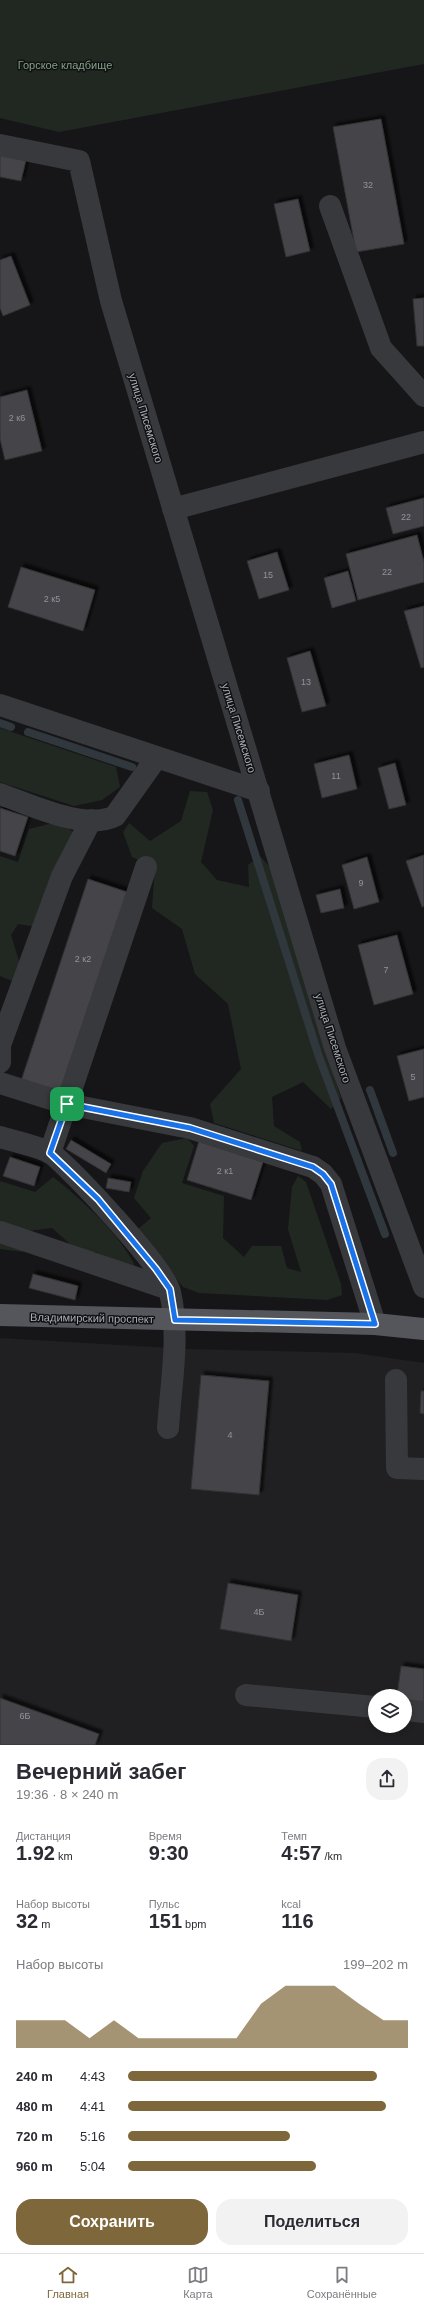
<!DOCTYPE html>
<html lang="ru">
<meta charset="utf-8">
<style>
:root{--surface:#fff;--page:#f2f2f3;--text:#2b2b33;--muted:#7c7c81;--line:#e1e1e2;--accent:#7e673a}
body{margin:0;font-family:Arial,sans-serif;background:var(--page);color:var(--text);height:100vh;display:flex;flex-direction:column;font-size:15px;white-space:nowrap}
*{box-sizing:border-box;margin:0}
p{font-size:13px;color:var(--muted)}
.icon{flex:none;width:22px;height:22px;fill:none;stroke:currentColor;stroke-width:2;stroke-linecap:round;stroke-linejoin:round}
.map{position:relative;height:1745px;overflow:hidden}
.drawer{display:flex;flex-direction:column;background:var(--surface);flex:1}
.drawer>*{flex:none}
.tools{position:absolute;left:368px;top:1689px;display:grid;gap:8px}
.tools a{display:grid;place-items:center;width:44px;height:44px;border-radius:50%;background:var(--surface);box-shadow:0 2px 6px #0003;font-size:20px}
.pin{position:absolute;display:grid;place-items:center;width:34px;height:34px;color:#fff;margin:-17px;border-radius:8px;box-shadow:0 2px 6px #0006}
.round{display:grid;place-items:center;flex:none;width:42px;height:42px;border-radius:16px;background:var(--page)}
.headline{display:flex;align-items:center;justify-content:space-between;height:68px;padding:0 16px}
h1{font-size:22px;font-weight:700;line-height:30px}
.metrics{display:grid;grid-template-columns:repeat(3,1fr);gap:6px;height:68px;padding:4px 16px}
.metrics div{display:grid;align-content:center}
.metrics b{font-size:20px;font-weight:700}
.metrics small{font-size:11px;font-weight:400}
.metrics p{font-size:11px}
.chart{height:112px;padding:8px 16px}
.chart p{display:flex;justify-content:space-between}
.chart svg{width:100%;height:72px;margin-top:4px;fill:var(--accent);opacity:.7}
.button{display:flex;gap:8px;margin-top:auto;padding:8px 16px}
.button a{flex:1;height:46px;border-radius:16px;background:var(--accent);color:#fff;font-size:16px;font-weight:700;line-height:46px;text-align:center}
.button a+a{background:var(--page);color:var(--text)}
ul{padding:0 16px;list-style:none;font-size:13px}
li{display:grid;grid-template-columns:64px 48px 1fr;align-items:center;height:30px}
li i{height:10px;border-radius:5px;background:var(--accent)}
.tabs{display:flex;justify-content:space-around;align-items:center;height:56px;border-top:1px solid var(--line);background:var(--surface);font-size:11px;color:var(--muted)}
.tabs a{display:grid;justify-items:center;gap:2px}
.tabs .active{color:var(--accent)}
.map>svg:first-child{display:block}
.built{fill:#202022;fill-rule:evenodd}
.green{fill:#212822}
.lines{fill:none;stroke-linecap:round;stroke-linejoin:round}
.stream{stroke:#30373d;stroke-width:8}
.building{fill:#444448;stroke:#313134;filter:url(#shadow)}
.minor{stroke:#38393d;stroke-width:22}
.major{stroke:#54565c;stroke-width:22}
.route-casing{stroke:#fff;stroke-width:8}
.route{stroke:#1a73e8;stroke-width:5}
.labels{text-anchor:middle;stroke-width:3;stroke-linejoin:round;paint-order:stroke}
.number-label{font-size:9px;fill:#90949b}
.park-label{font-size:11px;fill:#82a084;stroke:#111113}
.street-label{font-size:11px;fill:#aaaeb7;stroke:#111113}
</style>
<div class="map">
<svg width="424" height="1745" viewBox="0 0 424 1745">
<defs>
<filter id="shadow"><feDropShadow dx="3.5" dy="-3.5" stdDeviation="1" flood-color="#0009"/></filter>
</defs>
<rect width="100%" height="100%" fill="#161618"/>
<path class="built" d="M0 1338 188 1349 355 1353 424 1363V1745H0ZM375 1696H405V1726H375Z"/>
<path class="green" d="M0 0H424V64L59 132 0 118Z
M0 728 116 767 120 787 102 800 74 806 0 782Z
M190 791 207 792 213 810 201 862 217 880 249 887 248 865 260 856 270 867 341 1098 331 1109 303 1082 272 1097 274 1126 300 1142 302 1151 214 1123 210 1104 241 1069 228 1004 195 974 182 929 152 908 155 867 132 857 123 832 129 823 150 841 181 821Z
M61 821 75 834 37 927 18 924 11 935 22 971 15 982 0 976V856L18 862 29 829Z
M187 1138 194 1146 182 1183 224 1196 223 1238 244 1257 252 1246H281L287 1268 301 1272 288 1229 292 1187 298 1176 306 1182 341 1284 342 1295 327 1300 199 1293 183 1287 136 1231 151 1218 134 1198 143 1171 162 1143Z
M53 1177C80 1198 121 1235 135 1266L116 1262 96 1252 80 1253 52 1228 28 1231 23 1252 0 1249V1181L35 1192Z"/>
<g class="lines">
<path class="stream" d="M0 723 11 727
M28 732 132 767
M238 800 318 1054 385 1234
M370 1090 393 1153"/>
</g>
<path class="building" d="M381 119 404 244 356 252 333 127Z
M0 155 26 160 21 181 0 177Z
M298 199 310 251 286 257 274 204Z
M11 256 30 305 3 316 0 308V260Z
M424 298V346H417L413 299Z
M27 390 42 451 5 460 0 439V397Z
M424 498V526L393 534 386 508Z
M417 535 424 562V582L358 600 346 554Z
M277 552 289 590 259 599 247 561Z
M21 567 95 590 83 631 8 607Z
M348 571 356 601 332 608 324 578Z
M424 606V667L421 668 404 611Z
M310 651 326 706 302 712 287 658Z
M349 755 357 789 322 798 314 764Z
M395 763 406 805 389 809 378 768Z
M0 808 28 817 15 856 0 851Z
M424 855V906L422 907 406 861Z
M367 857 379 902 354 909 342 865Z
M88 879 127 892 60 1094 21 1081Z
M340 889 344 908 321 913 316 895Z
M397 935 413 994 374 1005 358 945Z
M424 1049V1097L409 1101 397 1056Z
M71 1140 111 1164 106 1173 66 1149Z
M199 1141 263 1162 251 1200 187 1180Z
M10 1157 40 1167 34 1186 3 1176Z
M108 1178 131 1182 129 1192 106 1188Z
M33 1274 78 1286 75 1300 29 1288Z
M201 1375 269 1381 259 1495 191 1489Z
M421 1391H424V1414L420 1413Z
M228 1583 298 1595 291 1641 220 1629Z
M401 1666 424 1669V1705L405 1702V1696H397Z
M0 1698 99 1734 95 1745H0Z"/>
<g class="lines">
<path class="minor" d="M0 145 79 161 111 301 335 1048 424 1287
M330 206 381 348 424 396
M173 509 424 442
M0 705 259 791
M0 794C31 805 85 831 115 816L157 757
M0 1062V1045L62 876 91 820
M0 1083 67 1104 190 1128 313 1167 323 1174 331 1184 375 1324
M0 1137C13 1141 42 1147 52 1154 74 1172 164 1267 170 1292 180 1336 171 1383 168 1428
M50 1153 146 867
M0 1232 169 1289
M396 1380 397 1468 424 1469
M246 1695 375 1707
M405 1710 424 1712"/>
<path class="major" d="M0 1315 375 1324 424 1329"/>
</g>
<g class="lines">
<g class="route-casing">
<path id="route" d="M67 1104 190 1128 313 1167 323 1174 331 1184 375 1324 175 1320 170 1289 156 1269 98 1199 50 1153Z"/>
</g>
<use href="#route" class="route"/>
</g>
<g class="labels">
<g class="number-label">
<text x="368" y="188">32</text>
<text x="17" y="421">2 к6</text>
<text x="406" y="520">22</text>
<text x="387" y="575">22</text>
<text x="268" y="578">15</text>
<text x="52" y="602">2 к5</text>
<text x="306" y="685">13</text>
<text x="336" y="779">11</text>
<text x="361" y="886">9</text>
<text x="83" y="962">2 к2</text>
<text x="386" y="973">7</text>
<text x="413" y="1080">5</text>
<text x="225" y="1174">2 к1</text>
<text x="230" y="1438">4</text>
<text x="259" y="1615">4Б</text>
<text x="25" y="1719">6Б</text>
</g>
<g class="park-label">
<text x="65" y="69">Горское кладбище</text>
</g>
<g class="street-label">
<text transform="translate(146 418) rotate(73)" y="4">улица Писемского</text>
<text transform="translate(239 728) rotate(73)" y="4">улица Писемского</text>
<text transform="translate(333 1038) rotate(72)" y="4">улица Писемского</text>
<text transform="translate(92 1318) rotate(1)" y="4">Владимирский проспект</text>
</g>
</g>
</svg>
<div class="tools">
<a><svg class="icon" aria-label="layers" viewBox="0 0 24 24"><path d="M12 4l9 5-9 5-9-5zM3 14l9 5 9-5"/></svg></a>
</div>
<div class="pin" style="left:67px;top:1104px;background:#1e9e55"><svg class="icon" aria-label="arrive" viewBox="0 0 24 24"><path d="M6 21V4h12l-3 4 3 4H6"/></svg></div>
</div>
<section class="drawer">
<div class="headline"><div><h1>Вечерний забег</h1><p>19:36 · 8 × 240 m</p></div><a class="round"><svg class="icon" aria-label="share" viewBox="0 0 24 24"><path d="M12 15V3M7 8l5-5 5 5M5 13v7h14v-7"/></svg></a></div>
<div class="metrics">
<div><p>Дистанция</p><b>1.92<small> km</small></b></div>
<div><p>Время</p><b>9:30</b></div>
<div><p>Темп</p><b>4:57<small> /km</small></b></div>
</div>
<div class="metrics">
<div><p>Набор высоты</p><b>32<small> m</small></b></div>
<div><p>Пульс</p><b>151<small> bpm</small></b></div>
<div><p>kcal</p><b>116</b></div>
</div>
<div class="chart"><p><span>Набор высоты</span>199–202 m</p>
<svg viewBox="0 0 160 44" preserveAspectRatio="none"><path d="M0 44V27L10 27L20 27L30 38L40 27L50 38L60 38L70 38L80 38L90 38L100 17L110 6L120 6L130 6L140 17L150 27L160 27V44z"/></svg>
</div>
<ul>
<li><b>240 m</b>4:43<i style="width:89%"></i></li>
<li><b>480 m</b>4:41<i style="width:92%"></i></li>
<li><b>720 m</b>5:16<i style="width:58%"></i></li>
<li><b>960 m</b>5:04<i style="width:67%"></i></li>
</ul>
<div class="button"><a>Сохранить</a><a>Поделиться</a></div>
</section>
<nav class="tabs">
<a class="active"><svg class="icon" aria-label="home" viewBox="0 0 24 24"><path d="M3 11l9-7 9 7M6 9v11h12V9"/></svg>Главная</a>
<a><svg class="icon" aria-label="map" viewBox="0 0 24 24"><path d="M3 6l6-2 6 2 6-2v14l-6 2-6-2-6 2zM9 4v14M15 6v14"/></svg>Карта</a>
<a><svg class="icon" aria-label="saved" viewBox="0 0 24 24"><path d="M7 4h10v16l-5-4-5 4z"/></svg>Сохранённые</a>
</nav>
